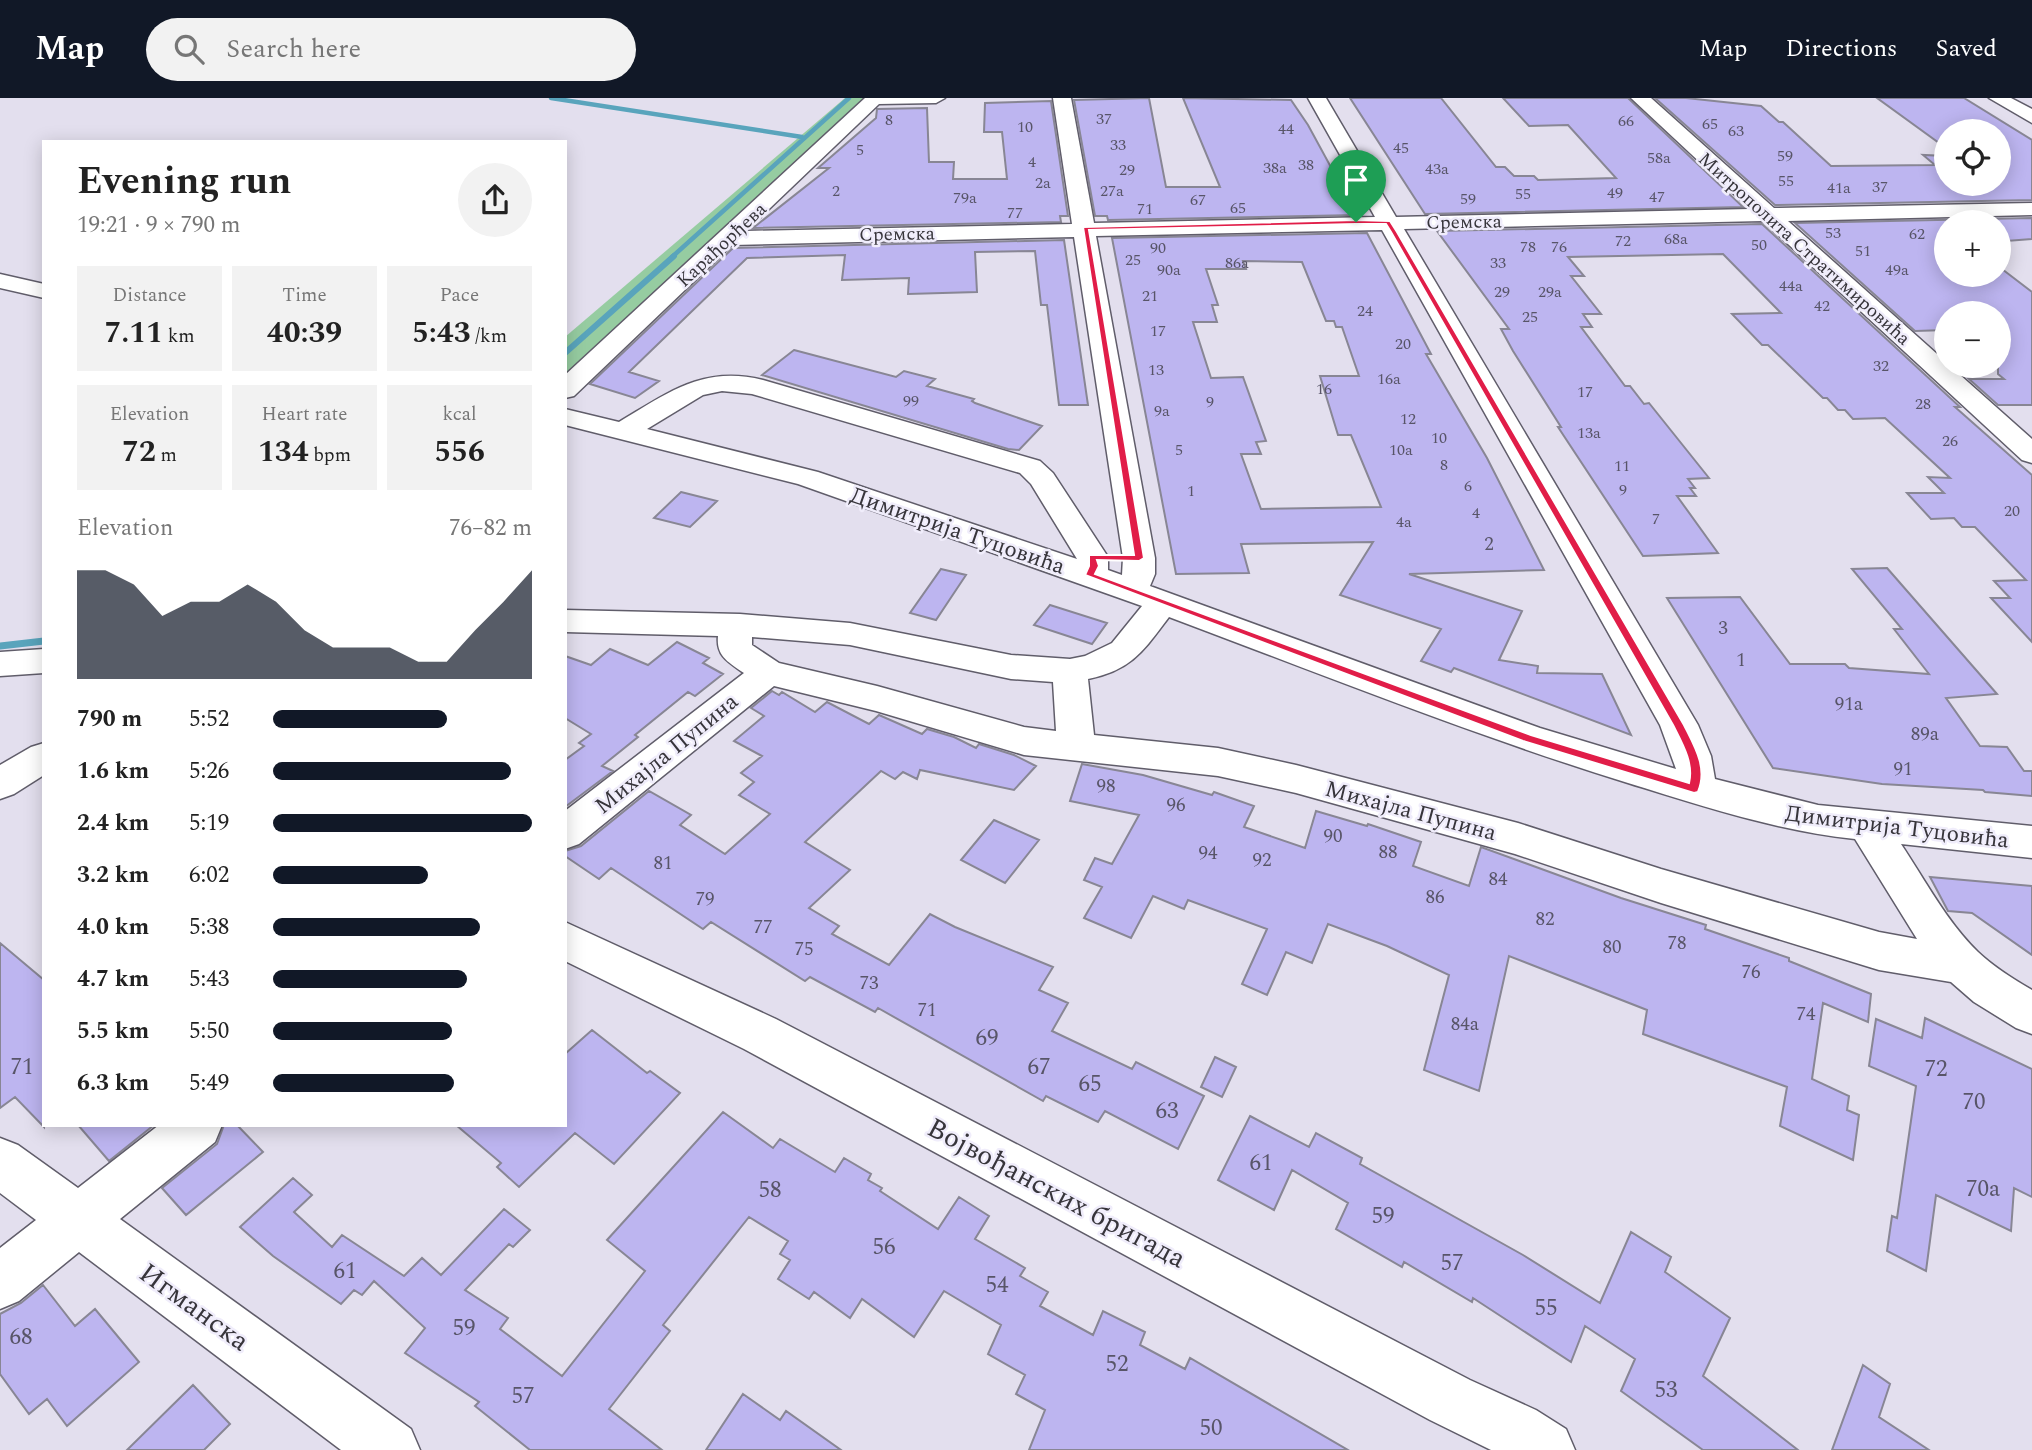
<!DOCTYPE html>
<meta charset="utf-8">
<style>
:root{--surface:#fff;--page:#f2f2f2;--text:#222;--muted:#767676;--accent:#111827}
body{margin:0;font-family:Spectral,serif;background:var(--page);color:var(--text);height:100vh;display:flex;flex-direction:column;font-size:26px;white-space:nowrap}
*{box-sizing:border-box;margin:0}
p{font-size:23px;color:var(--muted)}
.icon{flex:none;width:38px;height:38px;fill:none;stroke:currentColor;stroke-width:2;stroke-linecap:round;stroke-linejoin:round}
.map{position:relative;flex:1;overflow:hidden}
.side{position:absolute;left:42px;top:42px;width:525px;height:987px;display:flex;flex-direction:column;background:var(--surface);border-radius:0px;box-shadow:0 4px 18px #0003}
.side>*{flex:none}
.fabs{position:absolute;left:1934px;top:21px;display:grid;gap:14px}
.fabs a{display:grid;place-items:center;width:77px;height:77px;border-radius:50%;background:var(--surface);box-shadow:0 4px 18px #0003;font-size:35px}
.pin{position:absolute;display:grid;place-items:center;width:60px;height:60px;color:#fff;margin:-72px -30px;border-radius:50% 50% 50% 0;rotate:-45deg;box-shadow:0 0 7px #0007}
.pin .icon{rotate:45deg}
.round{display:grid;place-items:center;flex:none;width:74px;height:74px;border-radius:37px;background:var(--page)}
.overview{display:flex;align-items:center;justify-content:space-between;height:119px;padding:0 35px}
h1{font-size:38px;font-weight:700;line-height:52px}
.figures{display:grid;grid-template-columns:repeat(3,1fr);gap:10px;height:119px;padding:7px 35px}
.figures div{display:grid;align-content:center;border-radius:0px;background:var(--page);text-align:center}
.figures b{font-size:30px;font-weight:700}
.figures small{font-size:19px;font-weight:400}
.figures p{font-size:19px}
.chart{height:196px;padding:14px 35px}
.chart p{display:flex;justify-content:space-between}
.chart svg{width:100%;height:126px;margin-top:7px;fill:var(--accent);opacity:.7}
ul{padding:0 35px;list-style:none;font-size:23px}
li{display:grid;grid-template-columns:112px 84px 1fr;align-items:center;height:52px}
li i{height:18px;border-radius:9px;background:var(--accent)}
header{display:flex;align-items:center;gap:42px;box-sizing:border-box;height:98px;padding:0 35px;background:var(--accent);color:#fff}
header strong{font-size:33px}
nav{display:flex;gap:38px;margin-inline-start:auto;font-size:24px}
.search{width:490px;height:63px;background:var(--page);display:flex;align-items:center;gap:18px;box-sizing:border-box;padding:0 24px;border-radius:38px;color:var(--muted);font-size:26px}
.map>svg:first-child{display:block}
.green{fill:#96cca1}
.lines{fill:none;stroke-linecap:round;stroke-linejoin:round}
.stream-far2{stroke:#59a4bc;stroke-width:4.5}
.stream-far1{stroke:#59a4bc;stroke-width:6}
.stream{stroke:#59a4bc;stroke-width:7}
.building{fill:#bdb5f0;stroke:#888694;stroke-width:2;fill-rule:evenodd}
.minor-casing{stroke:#605d6a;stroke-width:3}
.minor{fill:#fff;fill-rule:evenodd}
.route{fill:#e11d48;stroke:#fff;stroke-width:2;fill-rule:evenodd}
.labels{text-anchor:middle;stroke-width:5;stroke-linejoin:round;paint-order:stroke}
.far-number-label{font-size:16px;fill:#585568}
.far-street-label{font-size:19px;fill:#37353b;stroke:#f0edfb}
.number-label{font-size:19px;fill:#585568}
.street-label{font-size:23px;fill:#37353b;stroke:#f0edfb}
.near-number-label{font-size:23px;fill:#585568}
.near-street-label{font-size:28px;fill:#37353b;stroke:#f0edfb}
</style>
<header>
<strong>Map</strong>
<div class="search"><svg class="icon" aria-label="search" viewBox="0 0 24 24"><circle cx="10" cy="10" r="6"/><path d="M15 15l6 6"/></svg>Search here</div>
<nav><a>Map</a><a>Directions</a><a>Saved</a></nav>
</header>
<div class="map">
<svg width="2032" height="1352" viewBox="0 0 2032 1352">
<rect width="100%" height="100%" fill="#e3dfee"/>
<path class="green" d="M845 0H874L565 288V239Z"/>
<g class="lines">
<path class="stream-far2" d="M551 0 802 39
M672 159 849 0"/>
<path class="stream-far1" d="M565 255 674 158"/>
<path class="stream" d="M0 548 44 543"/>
</g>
<path class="building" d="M1149 0 1166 89H1220L1183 0 1291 2 1308 27 1357 117 1108 122 1107 118H1095L1074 2Z
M1350 0H1441L1496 69H1505L1514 78H1534L1538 82 1616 80 1568 27 1529 28 1503 0H1628L1743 109 1425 116Z
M1655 0H1686L1761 8 1779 24H1783L1831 68 1935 67 1923 57 1946 58V86H1998V33H1946V50L1877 0H1964L2032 42V102L1775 107Z
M1051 3 1068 118H1060L1061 124 753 130 829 70H818L876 20 877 11 927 10 929 64H954L953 81H1007L1002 34H984L985 5Z
M2032 120V141L2006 143H1998V124H1946V177H1998V168L2032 194V307H1998L1969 281H2004L1998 276V215H1946V232L1915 233 1795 125Z
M1762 126 1960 309H1955L2032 377V544L1991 500H2010L1994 483 2026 482 1975 429H1962L1954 420 1931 421 1907 395H1944L1928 379 1950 380 1885 320 1853 321 1845 312H1838L1827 300H1823L1768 247H1762L1732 216 1781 215 1723 156 1568 159 1584 178H1571L1601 216H1583L1592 229H1581L1625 288H1630L1644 306 1649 305 1709 380 1688 381 1695 390H1690L1696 398H1677L1718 455 1643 458 1558 329H1561L1513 253 1501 231H1509L1437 133Z
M1367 135 1431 256H1426L1487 360 1544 472 1409 476 1522 513 1499 562 1538 568 1537 575 1602 576 1631 637 1454 570 1451 574 1421 563 1441 531 1340 497 1373 444 1241 446 1249 475 1176 476 1112 140ZM1243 163 1302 164 1326 223H1334L1336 229H1342L1359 278H1320L1338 337H1351L1381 409 1261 411 1241 356H1261L1256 344 1266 343 1243 279 1211 280 1193 224H1217L1212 207H1218L1206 171H1246Z
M1064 142 1088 307H1059L1047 207H1041L1035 153 975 154 977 194 908 196 909 180 842 182 845 157 747 160 629 274 659 283 635 300 590 286 733 150Z
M794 252 896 279 904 273 935 281 927 288 974 301 972 303 975 305 1042 328 1019 352 1008 351 762 277Z
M681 394 717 403 690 429 654 420Z
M1887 470 1997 596 1946 600 1980 648 2007 649 2024 673H2032V698L1985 694 1983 692 1882 686 1773 670 1667 500 1740 499 1790 566H1845L1849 570 1929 576 1894 531H1902L1852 471Z
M941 471 966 477 936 522 910 515Z
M1050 507 1107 525 1092 546 1034 527Z
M677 544 709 560 703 565 723 576 695 598 688 594 635 637 638 639 602 668 613 673 565 709V662L584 648 579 645 591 636 565 620V558L591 567 610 551 648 567Z
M772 593 779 597 782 594 815 614 827 604 869 626 879 617 922 636 927 631 954 639 976 650 979 646 1014 657 1036 668 1014 692 920 672 917 681 903 674 895 681 881 673 805 744 850 772 809 810 839 828 832 836 889 867 930 816 955 829 1053 869 1039 892 1068 905 1052 933 1132 971 1136 964 1204 998 1178 1051 1105 1013 1098 1024 1046 998 1043 1003 878 910 875 914 810 879 805 883 711 824 703 831 611 770 599 781 565 758V753L581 748 649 693 691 717 680 727 725 756 770 716 739 697 754 684 741 675 762 658 734 643 764 618 751 610Z
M1082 666 1143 677 1212 697 1214 694 1254 708 1244 729 1305 750 1316 713 1367 728 1368 726 1421 744 1413 768 1469 788 1481 749 1621 800 1706 827 1705 831 1789 860V863L1871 896 1868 924 1823 905 1812 981 1849 998 1847 1012 1859 1017 1853 1062 1780 1028 1787 989 1643 936 1647 912 1509 858 1479 993 1424 972 1449 877 1387 848 1328 826 1312 865 1286 854 1267 897 1242 886 1267 831 1188 802 1184 811 1153 798 1131 840 1084 820 1102 789 1084 782 1095 760 1112 766 1139 717 1070 703Z
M994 722 1039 742 1005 785 961 762Z
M1930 779 2032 788V857L1972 815 1948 813Z
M0 845 44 882V1029L15 999 0 1010Z
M1925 920 2032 971V1099L2014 1090 2011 1133 1936 1097 1926 1173 1887 1153 1892 1118 1897 1120 1916 988 1869 968 1876 921 1922 940Z
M592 932 647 975 650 973 680 995 614 1066 575 1035 519 1089 497 1069 501 1065 456 1027H565V956Z
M1215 959 1236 969 1222 999 1201 989Z
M723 1014 773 1050 780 1041 835 1074 844 1060 871 1076 868 1082 882 1090 880 1093 938 1131 959 1099 989 1118 975 1141 1025 1170 1020 1178 1048 1194 1040 1208 1093 1237 1103 1213 1145 1234 1140 1247 1185 1271 1190 1260 1348 1352H1029L1045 1312 1016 1296 1025 1277 988 1256 1001 1227 944 1193 914 1239 862 1201 850 1220 814 1194 809 1201 778 1181 790 1162 780 1156 788 1143 749 1119 663 1227 670 1233 609 1311 662 1352H530L475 1308 479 1304 405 1255 425 1230 374 1183 362 1197 354 1192 341 1206 273 1158 240 1129 293 1080 312 1097 294 1114 332 1149 342 1137 404 1178 422 1160 441 1177 504 1111 530 1132 513 1149 509 1146 465 1192 508 1220 500 1231 562 1278 645 1173 607 1142Z
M1250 1018 1309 1049 1316 1035 1362 1060 1360 1066 1523 1157 1600 1205 1631 1134 1671 1159 1665 1174 1730 1220 1703 1278 1798 1352H1703L1621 1293 1635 1261 1585 1228 1571 1264 1473 1200 1472 1204 1404 1164 1402 1169 1336 1131 1348 1105 1292 1072 1274 1112 1218 1082Z
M78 1027H154L109 1063Z
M224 1027H237L263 1054 186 1117 162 1090 217 1046Z
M43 1187 75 1228 95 1211 139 1264 67 1328 47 1301 29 1316 0 1276V1216L21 1205Z
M1863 1267 1890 1286 1879 1319 1929 1352H1832Z
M193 1287 230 1326 204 1352H127Z
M743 1296 780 1322 786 1313 841 1352H706Z"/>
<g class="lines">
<g class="minor-casing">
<path id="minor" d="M865 0H945L936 5 879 6 746 133 1072 126 1053 0H1071L1094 125 1375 119 1308 0H1326L1396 119 1750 111 1631 0H1651L1774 110 2032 105V117L1788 123 1946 264V268H1950L2032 341V365L2022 362 1763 123 1404 131 1698 627 1711 658 1715 681 1818 707 2032 728V760L1901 746C1925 782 1947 824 1978 854 1994 869 2013 881 2032 892V936L2016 930 1974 904 1951 884 1879 872 1661 805 1515 756 1296 695 1218 678 1024 657 876 613 774 588 579 746 565 751V713L744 575C728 564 716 558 718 538L565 534V512L740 516 850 525 1011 557 1070 561 1085 558 1112 545 1142 508 798 386 565 327V311L619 324C668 295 703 267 763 282L1040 363 1053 375 1108 459V472L1122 477 1123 460 1074 139 732 147 574 298 565 300V277ZM1382 132 1660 627 1676 671 1540 630 1150 488 1155 476V460L1096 138ZM722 293 752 296 1020 375 1031 386 1077 461 818 374 647 331 703 297ZM1169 519C1321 576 1473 637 1628 685 1702 708 1778 733 1855 741L1917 841 1879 834 1661 771 1518 725 1296 667 1218 650 1094 637 1088 581C1132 572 1144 552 1169 519ZM752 539 850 547 1011 581 1053 584 1056 633 1024 629 877 588 779 565 752 547Z
M1989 0H2011L2032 11V25Z
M0 176 44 186V200L0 190Z
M44 551V575L0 578V554Z
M44 645V677L14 696 0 701V667L31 649Z
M565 824 776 921 1470 1282 1536 1312 1566 1331 1575 1352H1491L1430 1322 744 951 565 863Z
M159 1027H222L215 1044 120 1121 411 1331 420 1352H341L79 1154 19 1203 0 1211V1150L36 1122 0 1095V1040L18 1047 78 1090Z"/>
</g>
<use href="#minor" class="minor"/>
</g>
<path class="route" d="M1356 122 1390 123 1397 134 1684 627C1695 649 1708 670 1698 694L1694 695 1523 643 1085 477 1089 468V457H1134L1083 129ZM1356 126H1386L1391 134 1673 627C1682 645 1694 665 1689 685L1531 637 1095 476 1099 468 1097 462 1139 463 1144 460 1089 132Z"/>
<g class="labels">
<g class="far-number-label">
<text x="1104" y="26">37</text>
<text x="889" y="27">8</text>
<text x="1626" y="28">66</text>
<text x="1710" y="31">65</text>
<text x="1025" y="34">10</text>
<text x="1286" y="36">44</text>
<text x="1736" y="38">63</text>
<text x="1118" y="52">33</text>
<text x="1401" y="55">45</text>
<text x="860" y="57">5</text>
<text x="1785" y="63">59</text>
<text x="1659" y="65">58a</text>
<text x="1032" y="69">4</text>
<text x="1306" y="72">38</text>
<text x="1275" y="75">38a</text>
<text x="1437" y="76">43a</text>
<text x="1127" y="77">29</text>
<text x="1786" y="88">55</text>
<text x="1043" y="90">2a</text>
<text x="1880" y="94">37</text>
<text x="1839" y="95">41a</text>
<text x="836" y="98">2</text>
<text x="1112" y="98">27a</text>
<text x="1615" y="100">49</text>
<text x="1523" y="101">55</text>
<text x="1657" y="104">47</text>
<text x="965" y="105">79a</text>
<text x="1468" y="106">59</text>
<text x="1198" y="107">67</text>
<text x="1238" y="115">65</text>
<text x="1145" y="116">71</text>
<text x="1015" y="120">77</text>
<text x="1833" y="140">53</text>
<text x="1917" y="141">62</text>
<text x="1676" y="146">68a</text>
<text x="1623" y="148">72</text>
<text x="1759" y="152">50</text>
<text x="1528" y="154">78</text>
<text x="1559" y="154">76</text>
<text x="1158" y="155">90</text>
<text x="1863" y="158">51</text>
<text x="1133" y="167">25</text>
<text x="1237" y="170">86a</text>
<text x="1498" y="170">33</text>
<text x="1169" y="177">90a</text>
<text x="1897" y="177">49a</text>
<text x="1791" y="193">44a</text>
<text x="1502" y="199">29</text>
<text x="1550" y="199">29a</text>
<text x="1150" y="203">21</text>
<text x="1822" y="213">42</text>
<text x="1365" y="218">24</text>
<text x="1530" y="224">25</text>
<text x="1158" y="238">17</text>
<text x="1403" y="251">20</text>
<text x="1881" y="273">32</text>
<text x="1156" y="277">13</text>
<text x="1389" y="286">16a</text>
<text x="1324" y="296">16</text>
<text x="1585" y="299">17</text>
<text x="911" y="308">99</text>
<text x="1210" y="309">9</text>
<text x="1923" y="311">28</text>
<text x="1162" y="318">9a</text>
<text x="1408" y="326">12</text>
<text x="1589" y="340">13a</text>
<text x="1439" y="345">10</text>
<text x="1950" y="348">26</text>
<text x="1179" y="357">5</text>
<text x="1401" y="357">10a</text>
<text x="1444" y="372">8</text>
<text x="1622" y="373">11</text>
<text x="1468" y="393">6</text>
<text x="1623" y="397">9</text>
<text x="1191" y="398">1</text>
<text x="2012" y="418">20</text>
<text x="1476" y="420">4</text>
<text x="1656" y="426">7</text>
<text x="1404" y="429">4a</text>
</g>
<g class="far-street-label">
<text transform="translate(1464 123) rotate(-1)" y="7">Сремска</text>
<text transform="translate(897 135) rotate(-1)" y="7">Сремска</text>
<text transform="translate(721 146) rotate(-43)" y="7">Карађорђева</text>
<text transform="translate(1805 150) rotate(42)" y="7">Митрополита Стратимировића</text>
</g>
<g class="number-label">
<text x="1489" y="452">2</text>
<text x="1723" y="536">3</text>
<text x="1741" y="568">1</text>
<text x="1849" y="612">91a</text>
<text x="1925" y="642">89a</text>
<text x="1903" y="677">91</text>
<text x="1106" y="694">98</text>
<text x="1176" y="713">96</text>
<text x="1333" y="744">90</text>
<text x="1388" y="760">88</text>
<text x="1208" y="761">94</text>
<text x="1262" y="768">92</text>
<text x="663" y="771">81</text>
<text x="1498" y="787">84</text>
<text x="1435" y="805">86</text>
<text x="705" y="807">79</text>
<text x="1545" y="827">82</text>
<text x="763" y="835">77</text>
<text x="1677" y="851">78</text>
<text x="1612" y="855">80</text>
<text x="804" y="857">75</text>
<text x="1751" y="880">76</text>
<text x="869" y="891">73</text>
<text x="927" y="918">71</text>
<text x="1806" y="922">74</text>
<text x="1465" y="932">84a</text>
</g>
<g class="street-label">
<text transform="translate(958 432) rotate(19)" y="8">Димитрија Туцовића</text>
<text transform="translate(666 655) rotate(-39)" y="8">Михајла Пупина</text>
<text transform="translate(1411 712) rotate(15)" y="8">Михајла Пупина</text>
<text transform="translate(1897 728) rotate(7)" y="8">Димитрија Туцовића</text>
</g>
<g class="near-number-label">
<text x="987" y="947">69</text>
<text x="22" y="976">71</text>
<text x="1039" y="976">67</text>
<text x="1936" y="978">72</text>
<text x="1090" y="993">65</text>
<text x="1974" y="1011">70</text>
<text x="1167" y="1020">63</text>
<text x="1261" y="1072">61</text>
<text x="1983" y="1098">70a</text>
<text x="770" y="1099">58</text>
<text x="1383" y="1125">59</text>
<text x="884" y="1156">56</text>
<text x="1452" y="1172">57</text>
<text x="345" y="1180">61</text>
<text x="997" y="1194">54</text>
<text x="1546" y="1217">55</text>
<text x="464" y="1237">59</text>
<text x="21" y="1246">68</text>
<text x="1117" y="1273">52</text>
<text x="1666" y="1299">53</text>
<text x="523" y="1305">57</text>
<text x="1211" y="1337">50</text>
</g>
<g class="near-street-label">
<text transform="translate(1057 1094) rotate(28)" y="10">Војвођанских бригада</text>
<text transform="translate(195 1208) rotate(36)" y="10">Игманска</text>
</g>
</g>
</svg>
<div class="fabs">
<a><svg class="icon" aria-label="locate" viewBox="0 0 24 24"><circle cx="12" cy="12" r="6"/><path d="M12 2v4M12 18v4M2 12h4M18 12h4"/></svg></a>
<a>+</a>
<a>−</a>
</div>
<div class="pin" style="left:1356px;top:124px;background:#1e9e55"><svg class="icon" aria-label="arrive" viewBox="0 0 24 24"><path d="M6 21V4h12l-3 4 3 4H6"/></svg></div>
<section class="side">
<div class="overview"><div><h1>Evening run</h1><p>19:21 · 9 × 790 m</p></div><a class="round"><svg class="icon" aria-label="share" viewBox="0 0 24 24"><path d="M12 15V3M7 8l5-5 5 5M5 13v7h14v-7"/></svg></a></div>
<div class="figures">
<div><p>Distance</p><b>7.11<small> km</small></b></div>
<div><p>Time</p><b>40:39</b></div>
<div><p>Pace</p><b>5:43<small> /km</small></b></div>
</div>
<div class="figures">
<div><p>Elevation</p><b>72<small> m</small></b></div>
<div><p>Heart rate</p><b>134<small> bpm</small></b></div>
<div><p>kcal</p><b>556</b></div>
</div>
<div class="chart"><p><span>Elevation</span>76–82 m</p>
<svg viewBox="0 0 160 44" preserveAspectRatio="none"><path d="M0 44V6L10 6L20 11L30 22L40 17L50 17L60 11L70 17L80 27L90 33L100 33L110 33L120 38L130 38L140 27L150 17L160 6V44z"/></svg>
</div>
<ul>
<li><b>790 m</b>5:52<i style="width:67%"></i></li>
<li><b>1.6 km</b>5:26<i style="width:92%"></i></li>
<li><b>2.4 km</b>5:19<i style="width:100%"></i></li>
<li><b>3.2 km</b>6:02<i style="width:60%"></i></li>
<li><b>4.0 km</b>5:38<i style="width:80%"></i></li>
<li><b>4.7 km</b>5:43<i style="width:75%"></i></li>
<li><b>5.5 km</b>5:50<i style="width:69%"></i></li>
<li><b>6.3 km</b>5:49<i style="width:70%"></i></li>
</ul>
</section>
</div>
